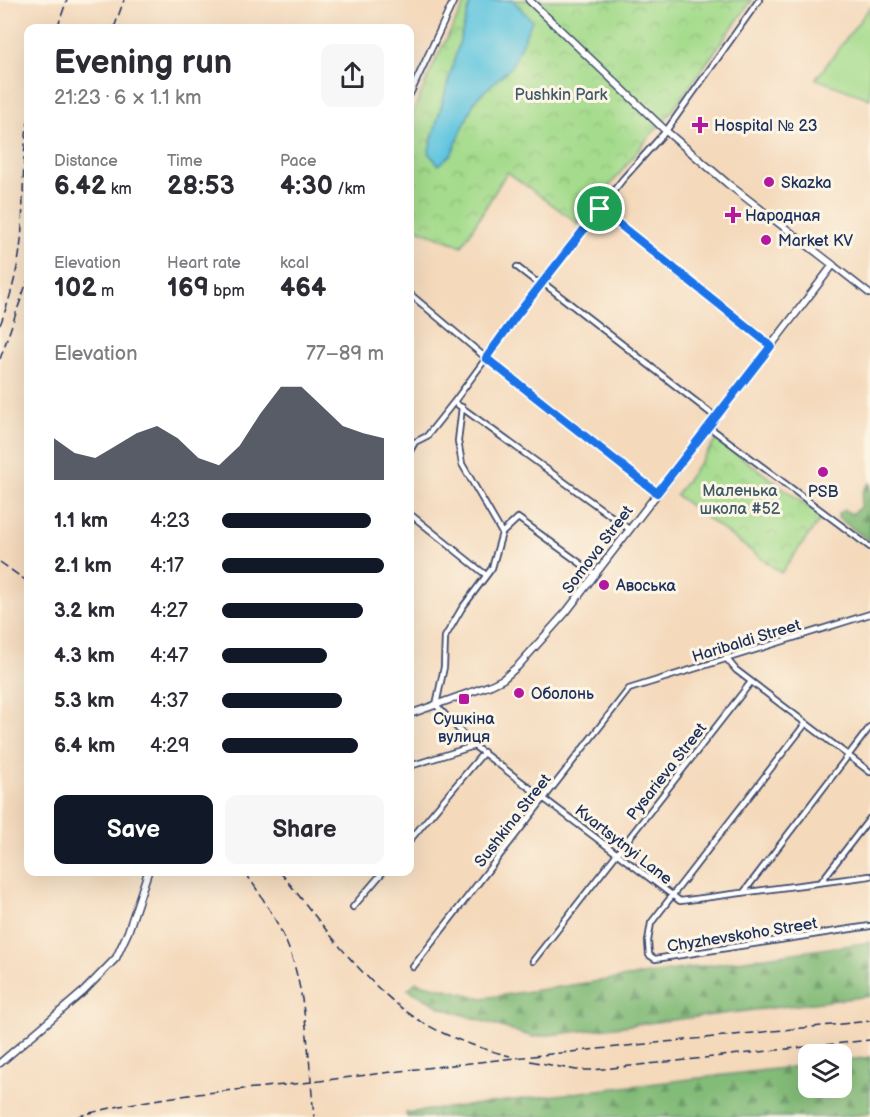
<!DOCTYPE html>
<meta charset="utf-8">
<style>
:root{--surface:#fff;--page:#f7f7f7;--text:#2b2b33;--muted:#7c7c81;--accent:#111827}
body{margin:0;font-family:"Balsamiq Sans",sans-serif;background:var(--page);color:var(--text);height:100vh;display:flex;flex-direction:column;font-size:22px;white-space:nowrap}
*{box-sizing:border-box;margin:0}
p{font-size:20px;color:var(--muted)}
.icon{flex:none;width:33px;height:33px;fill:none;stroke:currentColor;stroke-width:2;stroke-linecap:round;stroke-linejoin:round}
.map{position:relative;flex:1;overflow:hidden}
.details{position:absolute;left:24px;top:24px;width:390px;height:852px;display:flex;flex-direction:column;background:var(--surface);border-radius:12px;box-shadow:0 6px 24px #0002}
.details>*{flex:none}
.controls{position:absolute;left:798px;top:1044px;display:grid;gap:12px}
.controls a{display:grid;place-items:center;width:54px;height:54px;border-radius:12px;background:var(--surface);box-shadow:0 6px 24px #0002;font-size:30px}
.pin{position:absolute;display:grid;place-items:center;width:51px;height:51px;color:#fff;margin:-26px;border:3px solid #fff;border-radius:50%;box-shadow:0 2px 6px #0007}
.round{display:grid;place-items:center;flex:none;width:63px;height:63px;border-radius:12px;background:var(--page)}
.summary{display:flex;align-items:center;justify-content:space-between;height:102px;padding:0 30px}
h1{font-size:33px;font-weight:800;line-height:45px}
.stats{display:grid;grid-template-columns:repeat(3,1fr);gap:9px;height:102px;padding:6px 30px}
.stats div{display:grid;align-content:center}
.stats b{font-size:26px;font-weight:800}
.stats small{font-size:16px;font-weight:400}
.stats p{font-size:16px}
.chart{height:168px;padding:12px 30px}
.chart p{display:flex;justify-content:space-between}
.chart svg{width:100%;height:108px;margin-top:6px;fill:var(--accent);opacity:.7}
.action{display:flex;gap:12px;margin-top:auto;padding:12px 30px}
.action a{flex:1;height:69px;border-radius:12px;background:var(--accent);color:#fff;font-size:24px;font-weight:800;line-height:69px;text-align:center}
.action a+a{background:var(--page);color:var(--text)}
ul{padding:0 30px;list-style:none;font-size:20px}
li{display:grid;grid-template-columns:96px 72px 1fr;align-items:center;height:45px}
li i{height:15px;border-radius:8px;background:var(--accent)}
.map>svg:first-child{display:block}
.forest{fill:url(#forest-firs);stroke:#4f756b;stroke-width:1.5}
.park{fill:url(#park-crowns);stroke:#608575;stroke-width:1.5}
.garden{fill:#a4db8c;stroke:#608575;stroke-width:1.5}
.water{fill:#62c6df;stroke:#3e7a9e;stroke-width:1.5}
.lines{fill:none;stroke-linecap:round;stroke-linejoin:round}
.minor-casing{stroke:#3c486c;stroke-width:8}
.tertiary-casing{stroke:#3c486c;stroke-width:8}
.secondary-casing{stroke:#3c486c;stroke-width:9}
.minor{stroke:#fff;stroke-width:4.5}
.tertiary{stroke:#fff;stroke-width:5}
.secondary{stroke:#fff;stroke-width:6}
.rail{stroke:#1b2f5e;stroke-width:1.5;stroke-dasharray:9 4.5;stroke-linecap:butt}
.route-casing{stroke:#fff;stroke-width:12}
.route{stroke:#1a73e8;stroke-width:8}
.poi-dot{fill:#b5179e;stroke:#fcf5e5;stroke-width:2}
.labels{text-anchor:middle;stroke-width:6;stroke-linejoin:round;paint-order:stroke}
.park-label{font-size:16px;fill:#3d5a6a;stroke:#fcf5e5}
.poi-label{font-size:16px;fill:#1b2f5e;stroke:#fcf5e5;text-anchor:start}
.street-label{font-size:16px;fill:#1b2f5e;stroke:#fcf5e5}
</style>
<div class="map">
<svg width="870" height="1117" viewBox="0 0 870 1117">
<defs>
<pattern id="forest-firs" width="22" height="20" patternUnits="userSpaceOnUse" patternTransform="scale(1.5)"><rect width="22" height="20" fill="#83bb78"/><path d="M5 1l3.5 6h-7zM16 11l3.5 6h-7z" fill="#6a9866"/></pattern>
<pattern id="park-crowns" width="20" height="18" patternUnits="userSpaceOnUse" patternTransform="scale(1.5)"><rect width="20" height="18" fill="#a4db8c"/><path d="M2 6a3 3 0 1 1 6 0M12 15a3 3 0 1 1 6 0" fill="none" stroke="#8dbc7b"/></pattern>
</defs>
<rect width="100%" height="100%" fill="#fcf5e5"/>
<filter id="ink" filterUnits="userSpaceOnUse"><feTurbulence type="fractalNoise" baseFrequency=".0167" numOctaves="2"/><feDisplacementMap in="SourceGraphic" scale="12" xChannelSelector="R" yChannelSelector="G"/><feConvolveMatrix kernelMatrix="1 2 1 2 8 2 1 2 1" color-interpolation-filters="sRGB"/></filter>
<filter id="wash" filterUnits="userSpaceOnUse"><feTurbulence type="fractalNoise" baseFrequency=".008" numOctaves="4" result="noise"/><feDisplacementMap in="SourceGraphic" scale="24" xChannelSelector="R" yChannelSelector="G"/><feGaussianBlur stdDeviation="1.35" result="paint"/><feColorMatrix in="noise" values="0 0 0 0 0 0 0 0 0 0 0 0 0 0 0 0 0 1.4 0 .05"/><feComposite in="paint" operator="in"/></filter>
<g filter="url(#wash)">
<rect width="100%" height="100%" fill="#f4d9bb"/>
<path class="forest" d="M870 483V541L838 518V514L844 510 852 514 861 506C861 495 862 490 870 483Z
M870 942V996L533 1037 442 1008 408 989 416 982 483 998Z
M870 1057V1112L868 1114 838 1117H407L406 1113 808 1065V1088H842V1061Z"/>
<path class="park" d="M467 0H752L669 115 653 132 579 224 507 172 462 246 410 226V119L437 57Z
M717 439 822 517 781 573 676 495Z"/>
<path class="garden" d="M870 7V99L816 79Z"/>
<path class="water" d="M513 0 532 21 511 67 475 100 452 153 439 165 428 153 471 1Z"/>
</g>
<g filter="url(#ink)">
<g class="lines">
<g class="minor-casing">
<path id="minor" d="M600 209 770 346
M517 267 535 281 542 282 717 418
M410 294 486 358 657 493
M454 402 629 529
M462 407 458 441 462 464 502 533
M709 427 870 547
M410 451 415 442 427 436 454 402 542 282 623 179 666 131 759 0
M410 514 486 575
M595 574 518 518 502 533 492 568 462 608 445 637 444 667 436 705 474 746 680 901 870 876
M726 658 736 670 870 772
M806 723 651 923 648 941 649 955 655 959 870 926
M410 766 474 746
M410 840 484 752
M821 882 870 818
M744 892 870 727
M353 907 383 872
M533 961 751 682
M413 967 629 689 870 614"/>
</g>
<g class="tertiary-casing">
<path id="tertiary" d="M410 94 454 0
M833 265 870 294"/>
</g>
<g class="secondary-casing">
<path id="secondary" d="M410 714 491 685 503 679 518 666 567 611 833 265 728 184 666 131 529 0
M0 1063 84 991 116 958 128 932 148 872"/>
</g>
<use href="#minor" class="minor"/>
<use href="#tertiary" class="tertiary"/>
<use href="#secondary" class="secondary"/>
<path class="rail" d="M57 28 67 0
M114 28 124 0
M0 325C12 294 21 259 22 225 24 191 22 156 28 122
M0 359 28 279
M0 562 28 582
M245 872C264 900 283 928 293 961 308 1010 309 1066 314 1117
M280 872C321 922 371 995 429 1026 455 1040 482 1049 510 1056
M530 1061 576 1070H593L870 1040
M76 1117C157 1093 244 1091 327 1080 508 1057 689 1040 870 1021"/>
</g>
</g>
<g class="lines" filter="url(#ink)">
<g class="route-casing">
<path id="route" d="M600 209 771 346 657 493 486 358 517 315Z"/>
</g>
<use href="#route" class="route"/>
</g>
<g class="poi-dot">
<path d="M697 116h6v6h6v6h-6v6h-6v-6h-6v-6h6z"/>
<circle cx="769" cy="182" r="6"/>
<path d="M730 206h6v6h6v6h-6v6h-6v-6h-6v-6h6z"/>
<circle cx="766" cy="240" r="6"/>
<circle cx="823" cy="472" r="6"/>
<circle cx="604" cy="585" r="6"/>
<circle cx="519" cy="693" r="6"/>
<rect x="458" y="693" width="12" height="12" rx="3"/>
</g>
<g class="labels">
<g class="park-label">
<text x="561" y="100">Pushkin Park</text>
<text x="740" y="496">Маленька<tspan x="740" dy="18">школа #52</tspan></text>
</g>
<g class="poi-label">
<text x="714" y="131">Hospital № 23</text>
<text x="781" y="188">Skazka</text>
<text x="745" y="221">Народная</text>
<text x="778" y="246">Market KV</text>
<text x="823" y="497" text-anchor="middle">PSB</text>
<text x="616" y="591">Авоська</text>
<text x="531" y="699">Оболонь</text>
<text x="464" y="724" text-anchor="middle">Сушкіна<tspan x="464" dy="18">вулиця</tspan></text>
</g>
<g class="street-label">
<text transform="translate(597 549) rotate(-53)" y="6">Somova Street</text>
<text transform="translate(746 640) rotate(-17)" y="6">Haribaldi Street</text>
<text transform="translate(666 771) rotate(-52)" y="6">Pysarieva Street</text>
<text transform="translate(512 820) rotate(-52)" y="6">Sushkina Street</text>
<text transform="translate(624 844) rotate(38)" y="6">Kvartsytnyi Lane</text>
<text transform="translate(742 934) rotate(-9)" y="6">Chyzhevskoho Street</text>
</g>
</g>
</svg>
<div class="controls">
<a><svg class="icon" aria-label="layers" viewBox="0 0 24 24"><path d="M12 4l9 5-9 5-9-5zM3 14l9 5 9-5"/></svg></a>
</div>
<div class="pin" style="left:600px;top:209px;background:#1e9e55"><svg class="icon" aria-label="arrive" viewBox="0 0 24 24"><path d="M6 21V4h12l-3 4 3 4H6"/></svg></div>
<section class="details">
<div class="summary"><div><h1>Evening run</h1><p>21:23 · 6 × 1.1 km</p></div><a class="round"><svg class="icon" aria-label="share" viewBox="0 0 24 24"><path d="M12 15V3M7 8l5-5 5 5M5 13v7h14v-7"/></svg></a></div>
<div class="stats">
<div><p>Distance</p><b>6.42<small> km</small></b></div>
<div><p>Time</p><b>28:53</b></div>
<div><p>Pace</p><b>4:30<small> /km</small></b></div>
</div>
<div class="stats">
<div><p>Elevation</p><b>102<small> m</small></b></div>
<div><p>Heart rate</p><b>169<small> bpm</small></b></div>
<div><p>kcal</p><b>464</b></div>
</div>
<div class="chart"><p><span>Elevation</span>77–89 m</p>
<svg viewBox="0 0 160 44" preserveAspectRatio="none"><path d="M0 44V27L10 33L20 35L30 30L40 25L50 22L60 27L70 35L80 38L90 30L100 17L110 6L120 6L130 14L140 22L150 25L160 27V44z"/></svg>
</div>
<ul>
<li><b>1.1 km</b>4:23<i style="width:92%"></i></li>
<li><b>2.1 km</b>4:17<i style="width:100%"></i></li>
<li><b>3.2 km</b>4:27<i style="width:87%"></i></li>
<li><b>4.3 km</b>4:47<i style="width:65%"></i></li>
<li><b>5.3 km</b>4:37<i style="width:74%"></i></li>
<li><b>6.4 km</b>4:29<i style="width:84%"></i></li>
</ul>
<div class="action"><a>Save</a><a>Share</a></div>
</section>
</div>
